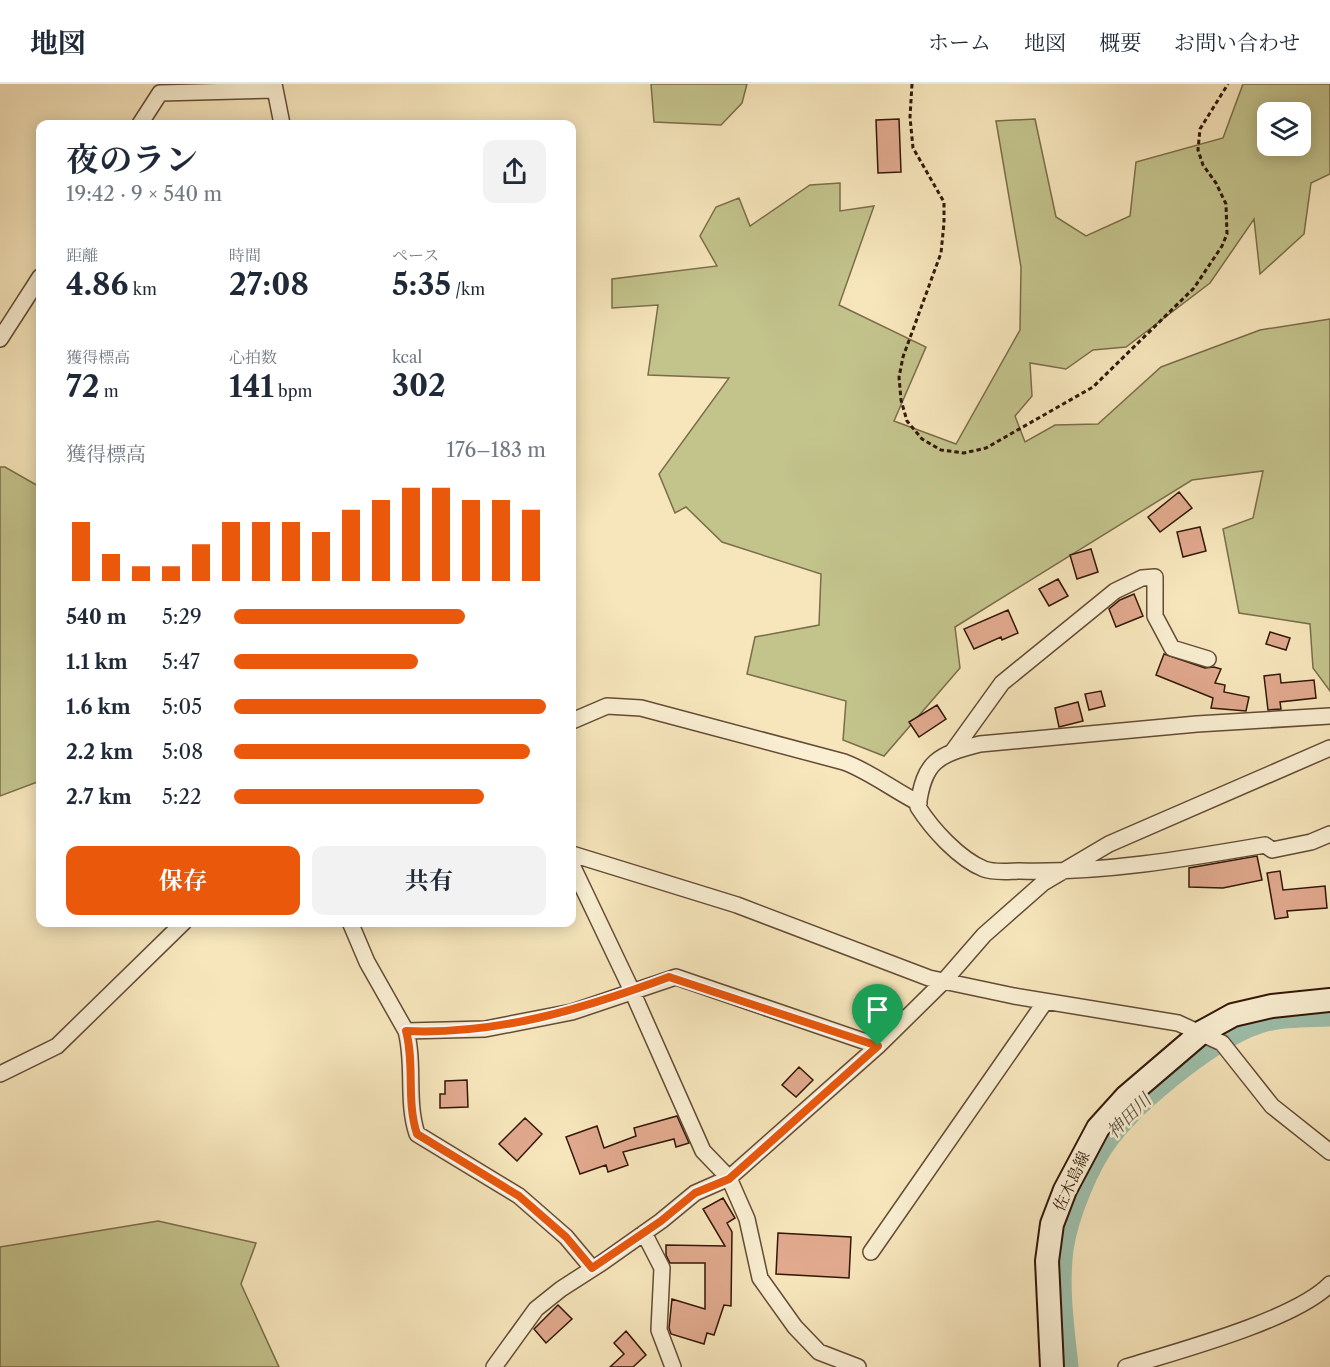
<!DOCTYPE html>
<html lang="ja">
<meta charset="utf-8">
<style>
:root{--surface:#fff;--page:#f2f2f3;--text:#1f2937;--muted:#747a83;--line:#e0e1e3;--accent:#ea580c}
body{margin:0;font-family:"Libre Caslon Text","Noto Serif JP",serif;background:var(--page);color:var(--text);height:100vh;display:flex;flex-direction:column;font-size:22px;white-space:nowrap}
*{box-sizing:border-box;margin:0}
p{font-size:20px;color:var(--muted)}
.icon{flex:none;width:33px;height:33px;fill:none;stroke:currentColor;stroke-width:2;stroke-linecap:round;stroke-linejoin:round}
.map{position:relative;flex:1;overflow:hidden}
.panel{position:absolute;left:36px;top:36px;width:540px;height:807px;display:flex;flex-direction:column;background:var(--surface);border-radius:12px;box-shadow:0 3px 15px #0003}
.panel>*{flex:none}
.tools{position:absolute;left:1257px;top:18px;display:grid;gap:12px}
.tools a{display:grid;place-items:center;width:54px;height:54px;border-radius:12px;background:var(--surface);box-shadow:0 3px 15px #0003;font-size:30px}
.pin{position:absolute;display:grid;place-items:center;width:51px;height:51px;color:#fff;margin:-62px -26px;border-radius:50% 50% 50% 0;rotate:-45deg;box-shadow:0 0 6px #0007}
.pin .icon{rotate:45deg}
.round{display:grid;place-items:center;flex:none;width:63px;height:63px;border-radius:12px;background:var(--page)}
.headline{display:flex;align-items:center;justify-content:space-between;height:102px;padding:0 30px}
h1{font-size:33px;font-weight:700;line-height:45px}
.figures{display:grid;grid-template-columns:repeat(3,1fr);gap:9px;height:102px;padding:6px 30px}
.figures div{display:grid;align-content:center}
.figures b{font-size:30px;font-weight:700}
.figures small{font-size:16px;font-weight:400}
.figures p{font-size:16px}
.chart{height:168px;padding:12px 30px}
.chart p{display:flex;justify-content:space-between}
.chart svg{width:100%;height:108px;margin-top:6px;stroke:var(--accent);stroke-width:6}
.action{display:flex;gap:12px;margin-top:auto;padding:12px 30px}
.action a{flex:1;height:69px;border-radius:12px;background:var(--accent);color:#fff;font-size:24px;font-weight:700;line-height:69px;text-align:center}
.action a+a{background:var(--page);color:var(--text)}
ul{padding:0 30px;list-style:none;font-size:20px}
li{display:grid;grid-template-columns:96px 72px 1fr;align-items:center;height:45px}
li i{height:15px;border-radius:8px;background:var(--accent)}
header{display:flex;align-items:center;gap:36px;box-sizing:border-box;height:84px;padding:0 30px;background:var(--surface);border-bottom:2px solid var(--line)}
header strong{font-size:28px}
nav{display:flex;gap:33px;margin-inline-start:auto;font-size:21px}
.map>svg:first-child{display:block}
.green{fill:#c3c38c;stroke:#7b6d4a;stroke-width:1.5;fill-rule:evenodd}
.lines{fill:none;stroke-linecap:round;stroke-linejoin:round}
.river{stroke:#9ec0ac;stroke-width:27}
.building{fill:#e1a98e;stroke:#331708;stroke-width:1.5}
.street-casing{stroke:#644b35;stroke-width:18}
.secondary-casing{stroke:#331708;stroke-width:26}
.path{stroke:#331708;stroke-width:3;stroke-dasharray:4.5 3;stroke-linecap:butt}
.street{stroke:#faefd3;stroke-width:15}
.secondary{stroke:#faefd3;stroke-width:22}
.route-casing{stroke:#fff;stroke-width:12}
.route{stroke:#ea580c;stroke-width:8}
.labels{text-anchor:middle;stroke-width:5;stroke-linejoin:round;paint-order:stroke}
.street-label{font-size:16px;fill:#331708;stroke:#faefd3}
.water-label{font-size:18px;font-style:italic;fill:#585241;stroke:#faefd3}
</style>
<header>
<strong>地図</strong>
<nav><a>ホーム</a><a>地図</a><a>概要</a><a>お問い合わせ</a></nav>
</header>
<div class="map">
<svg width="1330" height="1283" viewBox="0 0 1330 1283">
<rect width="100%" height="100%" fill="#f7e6bc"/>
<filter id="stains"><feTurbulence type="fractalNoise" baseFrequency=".00333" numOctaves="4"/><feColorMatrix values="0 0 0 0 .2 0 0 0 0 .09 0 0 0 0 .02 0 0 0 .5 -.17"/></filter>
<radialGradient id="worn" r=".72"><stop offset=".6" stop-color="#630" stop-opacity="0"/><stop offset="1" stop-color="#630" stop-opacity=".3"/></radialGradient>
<path class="green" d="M651 0H747L742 19 721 41 654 38Z
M1243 0H1330V90L1311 99 1304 150 1260 190 1254 135 1210 199 1126 263 1093 266 1066 285 1030 279 1032 312 1015 332 1025 358 1055 341 1098 340 1161 283 1260 246 1330 235V607L1313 584 1310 540 1239 529 1223 445 1253 434 1263 387 1192 396 955 543 960 584 884 672 843 656 846 617 747 590 755 553 819 541 821 490 722 458 686 423 675 429 659 390 729 294 648 291 658 221 612 224V195L717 182 700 152 716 123 739 114 750 142 810 101 840 99V127L874 122 839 221 926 263 894 337 956 360 1020 246 1021 183 996 37 1035 35 1056 133 1086 152 1130 132 1136 78 1223 54ZM1268 28H1300V62H1268Z
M0 383H5L40 403V697L0 712Z
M158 1137 256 1159 241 1200 279 1283H0V1163Z"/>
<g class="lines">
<path class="river" d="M1065 1283C1061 1244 1055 1204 1060 1165 1065 1131 1086 1079 1107 1052 1137 1012 1218 946 1266 934 1287 929 1309 930 1330 929"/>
</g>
<path class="building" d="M899 35 901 88 878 89 876 36Z
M1179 408 1192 424 1160 448 1148 433Z
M1200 443 1206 467 1183 473 1177 448Z
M1091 465 1098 488 1077 495 1070 471Z
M1058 495 1068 512 1049 522 1039 505Z
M1134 510 1143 532 1116 543 1109 525 1120 516Z
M1008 526 1018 549 1002 556 1001 553 974 565 964 545Z
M1270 548 1290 554 1286 566 1266 560Z
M1164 570 1205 584 1214 583 1221 585 1215 599 1225 601 1224 608 1249 613 1246 627 1211 624 1213 614 1156 591Z
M1280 590 1281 599 1314 596 1316 614 1280 618 1281 625 1268 626 1264 592Z
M1101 607 1105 622 1089 626 1085 610Z
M1078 618 1083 637 1059 643 1055 624Z
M937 621 946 635 919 653 909 638Z
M1257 772 1262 796 1223 804 1189 803V784Z
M1280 787 1283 806 1325 802 1327 824 1287 827 1288 833 1275 835 1267 789Z
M799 983 813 996 796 1013 782 1001Z
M467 996 468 1023 440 1024V1010H445V997Z
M677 1032 689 1059 676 1063 674 1055 623 1068 628 1081 608 1088 606 1081 580 1090 566 1053 597 1042 604 1064 636 1052 634 1044Z
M525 1034 542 1050 517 1077 499 1060Z
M723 1114 735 1134 727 1139 732 1148 731 1222 724 1221 714 1251 707 1249 704 1260 671 1250 669 1244 672 1215 705 1225V1179H670L666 1171V1161L725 1162 703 1125Z
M778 1149 851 1153 849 1194 776 1190Z
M558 1221 572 1235 546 1259 534 1245Z
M626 1247 646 1271 633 1283H610L624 1270 614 1259Z"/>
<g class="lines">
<g class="street-casing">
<path id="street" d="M274 0 282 40
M140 40 160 9 275 6
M0 255 40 193
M1330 632 1197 640 980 660C937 671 924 677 918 723 932 745 959 775 984 785 994 789 1010 787 1020 787 1103 789 1184 775 1265 761L1272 766 1311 758 1330 750
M572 637 607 622 641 624 844 678C871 688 893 706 919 719
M953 667 1002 599 1115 507 1142 494 1155 493V532L1172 564 1208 575
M572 770 737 821 929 894 1014 912 1178 939 1222 959 1272 1022 1330 1068
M572 781 632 907 703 1067 729 1094 747 1135 760 1194 795 1243 819 1268 858 1283
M350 838 367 878 406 947 485 945 572 928 676 893 878 962
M406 947C415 980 406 1017 417 1050L519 1112 566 1153 592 1184
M0 990 57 962 184 838
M644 1149 662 1184 659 1246 673 1283
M871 1168 1045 918
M494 1283 536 1225 561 1205 603 1178 661 1137 695 1109 729 1094 878 962 944 897 984 851 1043 799 1109 760 1330 664
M1126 1283C1178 1267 1295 1236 1330 1200"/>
</g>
<g class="secondary-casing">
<path id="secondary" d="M1052 1283 1047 1177 1052 1140 1065 1106 1098 1044 1126 1013 1202 948 1233 931 1272 922 1330 916"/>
</g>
<path class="path" d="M912 0 910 33 913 64 944 118V139L941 169 903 273 899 293 901 316 907 337 922 355 941 366 964 369 986 364 1093 303 1194 204 1222 162 1227 150 1226 120 1216 99 1203 81 1198 66 1200 45 1228 0"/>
<use href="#street" class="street"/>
<use href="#secondary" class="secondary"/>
</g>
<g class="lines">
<g class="route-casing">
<path id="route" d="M669 893 878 962 729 1095 695 1109 661 1137 592 1184 566 1153 519 1112 417 1050C406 1017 415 980 406 947 498 951 583 925 669 893Z"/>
</g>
<use href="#route" class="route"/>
</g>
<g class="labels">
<g class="street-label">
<text transform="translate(1071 1097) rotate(-65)" y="6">佐木島線</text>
</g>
<g class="water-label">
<text transform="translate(1129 1032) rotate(-45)" y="6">神田川</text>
</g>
</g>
<rect width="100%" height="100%" filter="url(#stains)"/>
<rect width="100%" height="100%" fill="url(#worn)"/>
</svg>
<div class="tools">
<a><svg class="icon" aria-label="layers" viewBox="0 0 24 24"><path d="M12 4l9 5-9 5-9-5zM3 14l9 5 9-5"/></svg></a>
</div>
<div class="pin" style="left:878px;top:962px;background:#1e9e55"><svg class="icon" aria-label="arrive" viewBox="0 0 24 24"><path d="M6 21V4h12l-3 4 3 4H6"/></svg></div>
<section class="panel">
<div class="headline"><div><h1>夜のラン</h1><p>19:42 · 9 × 540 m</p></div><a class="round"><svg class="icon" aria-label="share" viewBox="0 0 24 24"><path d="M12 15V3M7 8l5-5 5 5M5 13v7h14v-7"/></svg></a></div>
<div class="figures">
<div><p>距離</p><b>4.86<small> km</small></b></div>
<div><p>時間</p><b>27:08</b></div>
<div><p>ペース</p><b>5:35<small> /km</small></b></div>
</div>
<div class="figures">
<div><p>獲得標高</p><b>72<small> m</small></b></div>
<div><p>心拍数</p><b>141<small> bpm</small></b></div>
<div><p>kcal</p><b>302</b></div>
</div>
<div class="chart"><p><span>獲得標高</span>176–183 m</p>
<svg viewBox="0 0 160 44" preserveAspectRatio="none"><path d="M5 44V20M15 44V33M25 44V38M35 44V38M45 44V29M55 44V20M65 44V20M75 44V20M85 44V24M95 44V15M105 44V11M115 44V6M125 44V6M135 44V11M145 44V11M155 44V15"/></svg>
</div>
<ul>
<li><b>540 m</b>5:29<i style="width:74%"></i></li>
<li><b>1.1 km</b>5:47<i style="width:59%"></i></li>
<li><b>1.6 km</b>5:05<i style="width:100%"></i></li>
<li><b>2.2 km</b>5:08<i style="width:95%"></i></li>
<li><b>2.7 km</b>5:22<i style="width:80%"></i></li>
</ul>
<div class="action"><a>保存</a><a>共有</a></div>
</section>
</div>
